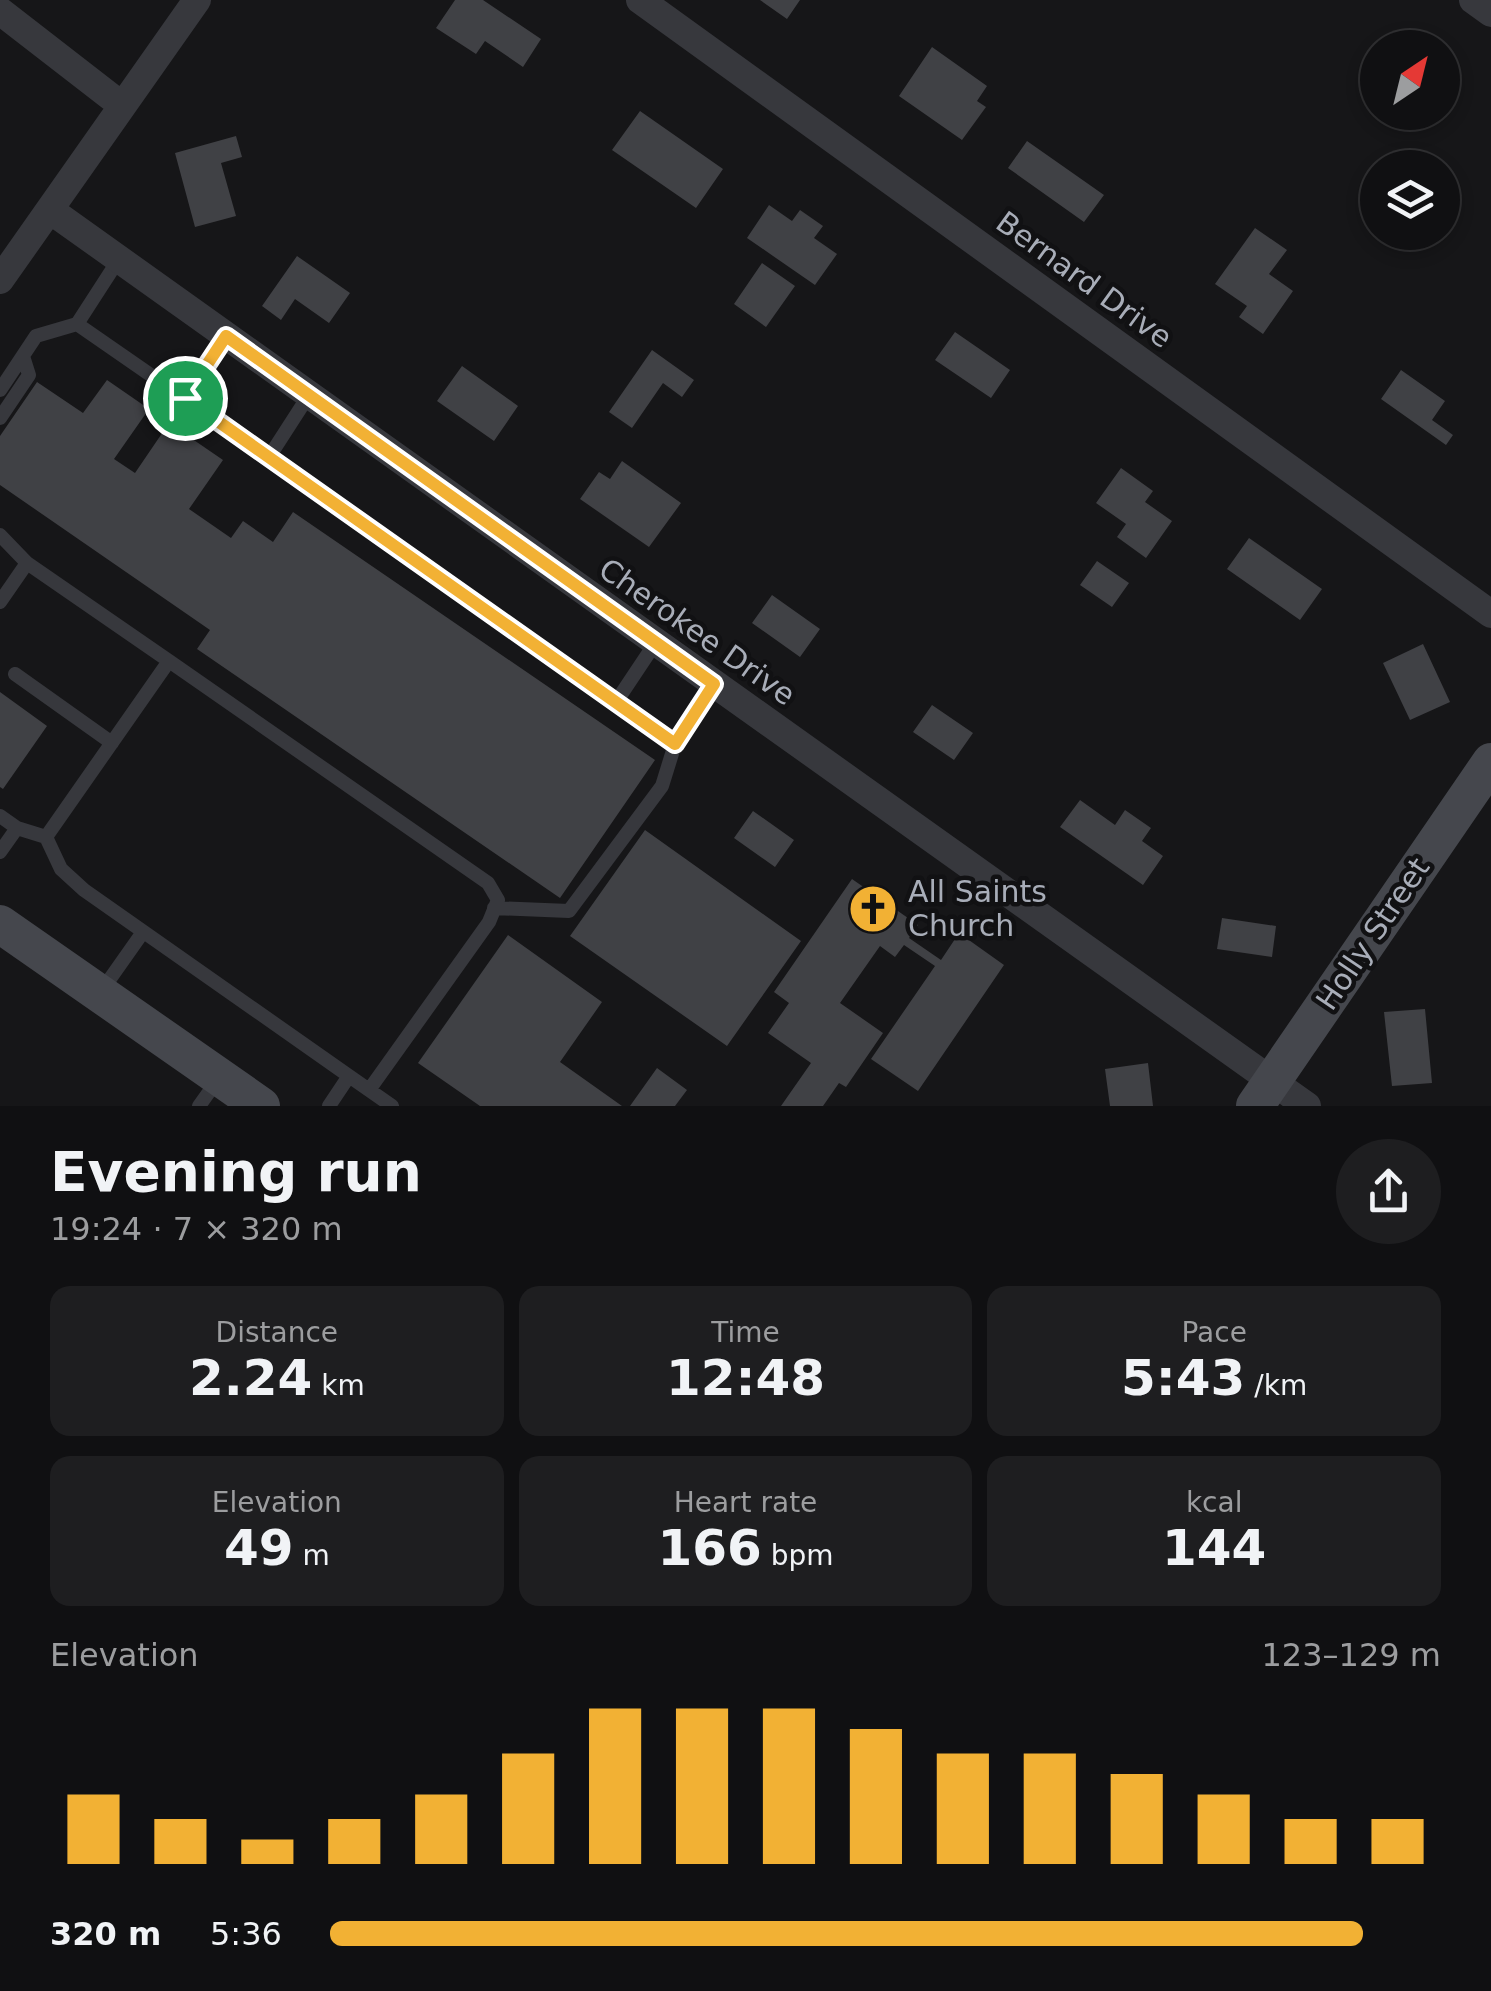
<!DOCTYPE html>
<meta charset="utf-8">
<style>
:root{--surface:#101012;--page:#1e1e20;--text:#f1f3f6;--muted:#9c9d9f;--line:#303032;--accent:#f2b134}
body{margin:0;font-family:"DejaVu Sans",sans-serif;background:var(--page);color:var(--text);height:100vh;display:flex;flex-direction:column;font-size:38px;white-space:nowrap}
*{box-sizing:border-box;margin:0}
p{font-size:32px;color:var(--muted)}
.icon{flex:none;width:55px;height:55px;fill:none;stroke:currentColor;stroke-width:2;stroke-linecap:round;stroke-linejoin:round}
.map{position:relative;height:1106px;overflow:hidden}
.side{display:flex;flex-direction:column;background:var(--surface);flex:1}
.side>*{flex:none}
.needle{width:65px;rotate:35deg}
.buttons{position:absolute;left:1360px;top:30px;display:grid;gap:20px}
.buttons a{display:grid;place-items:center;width:100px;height:100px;border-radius:50%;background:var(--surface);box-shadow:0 5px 15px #0003,0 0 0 2px var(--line);font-size:50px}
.pin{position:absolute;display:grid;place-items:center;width:85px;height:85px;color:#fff;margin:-42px;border:5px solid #fff;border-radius:50%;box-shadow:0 2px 10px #0007}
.round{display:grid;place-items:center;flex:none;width:105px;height:105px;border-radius:52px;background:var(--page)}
.headline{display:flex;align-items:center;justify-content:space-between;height:170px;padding:0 50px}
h1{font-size:55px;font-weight:800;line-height:75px}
.metrics{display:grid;grid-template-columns:repeat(3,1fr);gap:15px;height:170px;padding:10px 50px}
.metrics div{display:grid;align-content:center;border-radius:20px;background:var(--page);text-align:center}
.metrics b{font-size:50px;font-weight:800}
.metrics small{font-size:28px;font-weight:400}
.metrics p{font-size:28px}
.chart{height:280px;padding:20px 50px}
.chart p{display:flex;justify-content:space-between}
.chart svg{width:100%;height:180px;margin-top:10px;stroke:var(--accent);stroke-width:6}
ul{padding:0 50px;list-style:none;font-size:32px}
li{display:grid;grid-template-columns:160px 120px 1fr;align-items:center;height:75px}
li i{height:25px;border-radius:12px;background:var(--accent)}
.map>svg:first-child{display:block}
.building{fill:#404145}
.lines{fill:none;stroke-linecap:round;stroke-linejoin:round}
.lane{stroke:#37383d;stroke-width:14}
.street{stroke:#37383d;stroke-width:28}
.secondary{stroke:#45474d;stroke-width:38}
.route-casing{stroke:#fff;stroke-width:20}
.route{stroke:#f2b134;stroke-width:12}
.labels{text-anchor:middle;stroke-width:9;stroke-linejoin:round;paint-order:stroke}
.street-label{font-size:30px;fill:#a8adb8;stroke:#111113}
.poi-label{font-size:30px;fill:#a8adb8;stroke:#111113;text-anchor:start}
</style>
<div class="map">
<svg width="1491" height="1106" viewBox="0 0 1491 1106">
<rect width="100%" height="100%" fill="#161618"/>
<path class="building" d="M455 0H483L541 39 523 67 485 41 476 54 436 28Z
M760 0H800L787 19Z
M932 47 987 86 977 101 986 107 962 140 899 96Z
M640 111 723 169 696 208 612 150Z
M236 136 242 157 221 163 236 216 195 227 175 153Z
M1027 141 1104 195 1084 222 1008 168Z
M769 205 792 221 800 210 823 226 814 238 837 254 815 285 747 238Z
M1255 228 1287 250 1269 274 1293 291 1263 334 1239 317 1247 306 1215 284Z
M297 256 350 293 329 323 295 299 281 320 262 306Z
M762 263 795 286 766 327 734 304Z
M955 332 1010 370 991 398 935 360Z
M652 350 694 380 682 397 663 383 632 428 609 412Z
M462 366 518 406 494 441 437 401Z
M1401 370 1445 401 1432 420 1453 435 1446 445 1381 399Z
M107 380 149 409 114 459 135 473 169 423 223 460 189 509 231 538 243 521 273 542 293 512 655 760 560 898 197 649 210 630 0 485V436L37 382 83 413Z
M622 461 681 503 649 547 580 499 599 472 610 479Z
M1121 468 1153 491 1145 502 1172 521 1146 558 1117 537 1126 524 1096 503Z
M1249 538 1322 589 1300 620 1227 569Z
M1097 561 1129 583 1112 607 1080 585Z
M772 595 820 629 800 657 752 623Z
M1423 644 1450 702 1410 720 1383 663Z
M0 692 47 726 3 789 0 787Z
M932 705 973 733 954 760 913 732Z
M1080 800 1115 825 1125 810 1151 828 1142 841 1163 856 1143 885 1060 827Z
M753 811 794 840 775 867 734 838Z
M645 830 801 941 727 1046 570 936Z
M852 879 918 925 909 938 941 960 959 933 1004 965 918 1091 871 1059 935 966 904 945 895 957 880 946 840 1003 883 1033 846 1087 839 1083 823 1106H781L811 1063 768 1033 789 1003 774 992Z
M1222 918 1276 926 1272 957 1217 949Z
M508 935 602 1002 560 1062 622 1106H480L418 1063Z
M1425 1009 1432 1083 1392 1086 1384 1012Z
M1148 1063 1153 1106H1110L1105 1069Z
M657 1068 687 1090 675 1106H630Z"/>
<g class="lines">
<path class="lane" d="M77 324 269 457 309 395
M0 390 36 336 77 324 119 259
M185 398 227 336
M0 418 29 375 23 356
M269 457 675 744 714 684
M0 535 27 563 169 661
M0 602 27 563
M15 674 112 743
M616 702 656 642
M0 816 17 828 46 837
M0 852 17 828
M494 908 569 911 662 786 675 744
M100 993 143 932
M349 1076 84 890 61 869 46 837 169 661 488 883 498 900 489 922 369 1090
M199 1106 219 1078
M329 1106 349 1076 392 1106"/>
<path class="street" d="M640 0 1491 614
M1473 0 1491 13
M0 11 120 104
M50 210 1307 1106
M0 280 197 0"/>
<path class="secondary" d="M0 924 261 1106
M1255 1106 1491 762"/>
</g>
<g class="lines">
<g class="route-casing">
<path id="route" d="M226 336 714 684 675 744 185 398Z"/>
</g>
<use href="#route" class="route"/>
</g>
<defs>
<g id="church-disc" transform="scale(2.5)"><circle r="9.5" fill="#f2b134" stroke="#111113"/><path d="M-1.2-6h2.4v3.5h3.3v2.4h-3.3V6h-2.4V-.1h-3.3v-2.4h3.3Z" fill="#111"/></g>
</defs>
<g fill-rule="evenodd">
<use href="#church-disc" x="873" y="909"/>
</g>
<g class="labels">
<g class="street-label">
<text transform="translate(1084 280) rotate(36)" y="10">Bernard Drive</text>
<text transform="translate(697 632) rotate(35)" y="10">Cherokee Drive</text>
<text transform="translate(1373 934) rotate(-56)" y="10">Holly Street</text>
</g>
<g class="poi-label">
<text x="908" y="902">All Saints<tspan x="908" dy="34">Church</tspan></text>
</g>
</g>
</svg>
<div class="buttons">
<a><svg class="needle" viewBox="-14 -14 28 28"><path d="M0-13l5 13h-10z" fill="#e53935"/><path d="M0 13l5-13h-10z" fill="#9c9d9f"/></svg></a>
<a><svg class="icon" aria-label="layers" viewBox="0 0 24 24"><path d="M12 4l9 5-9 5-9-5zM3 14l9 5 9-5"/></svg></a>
</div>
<div class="pin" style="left:185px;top:398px;background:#1e9e55"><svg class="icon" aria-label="arrive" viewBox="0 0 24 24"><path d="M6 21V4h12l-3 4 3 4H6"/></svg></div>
</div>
<section class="side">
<div class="headline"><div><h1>Evening run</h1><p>19:24 · 7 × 320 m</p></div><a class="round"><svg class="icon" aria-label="share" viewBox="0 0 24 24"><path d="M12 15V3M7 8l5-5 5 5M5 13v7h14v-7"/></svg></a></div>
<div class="metrics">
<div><p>Distance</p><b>2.24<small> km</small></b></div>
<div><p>Time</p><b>12:48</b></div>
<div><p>Pace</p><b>5:43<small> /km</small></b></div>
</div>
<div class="metrics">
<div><p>Elevation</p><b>49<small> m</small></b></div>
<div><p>Heart rate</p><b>166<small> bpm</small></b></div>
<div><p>kcal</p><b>144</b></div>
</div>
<div class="chart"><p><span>Elevation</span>123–129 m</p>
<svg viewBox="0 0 160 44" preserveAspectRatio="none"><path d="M5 44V27M15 44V33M25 44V38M35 44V33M45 44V27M55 44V17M65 44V6M75 44V6M85 44V6M95 44V11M105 44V17M115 44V17M125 44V22M135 44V27M145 44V33M155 44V33"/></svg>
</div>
<ul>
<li><b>320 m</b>5:36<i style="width:93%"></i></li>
</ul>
</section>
